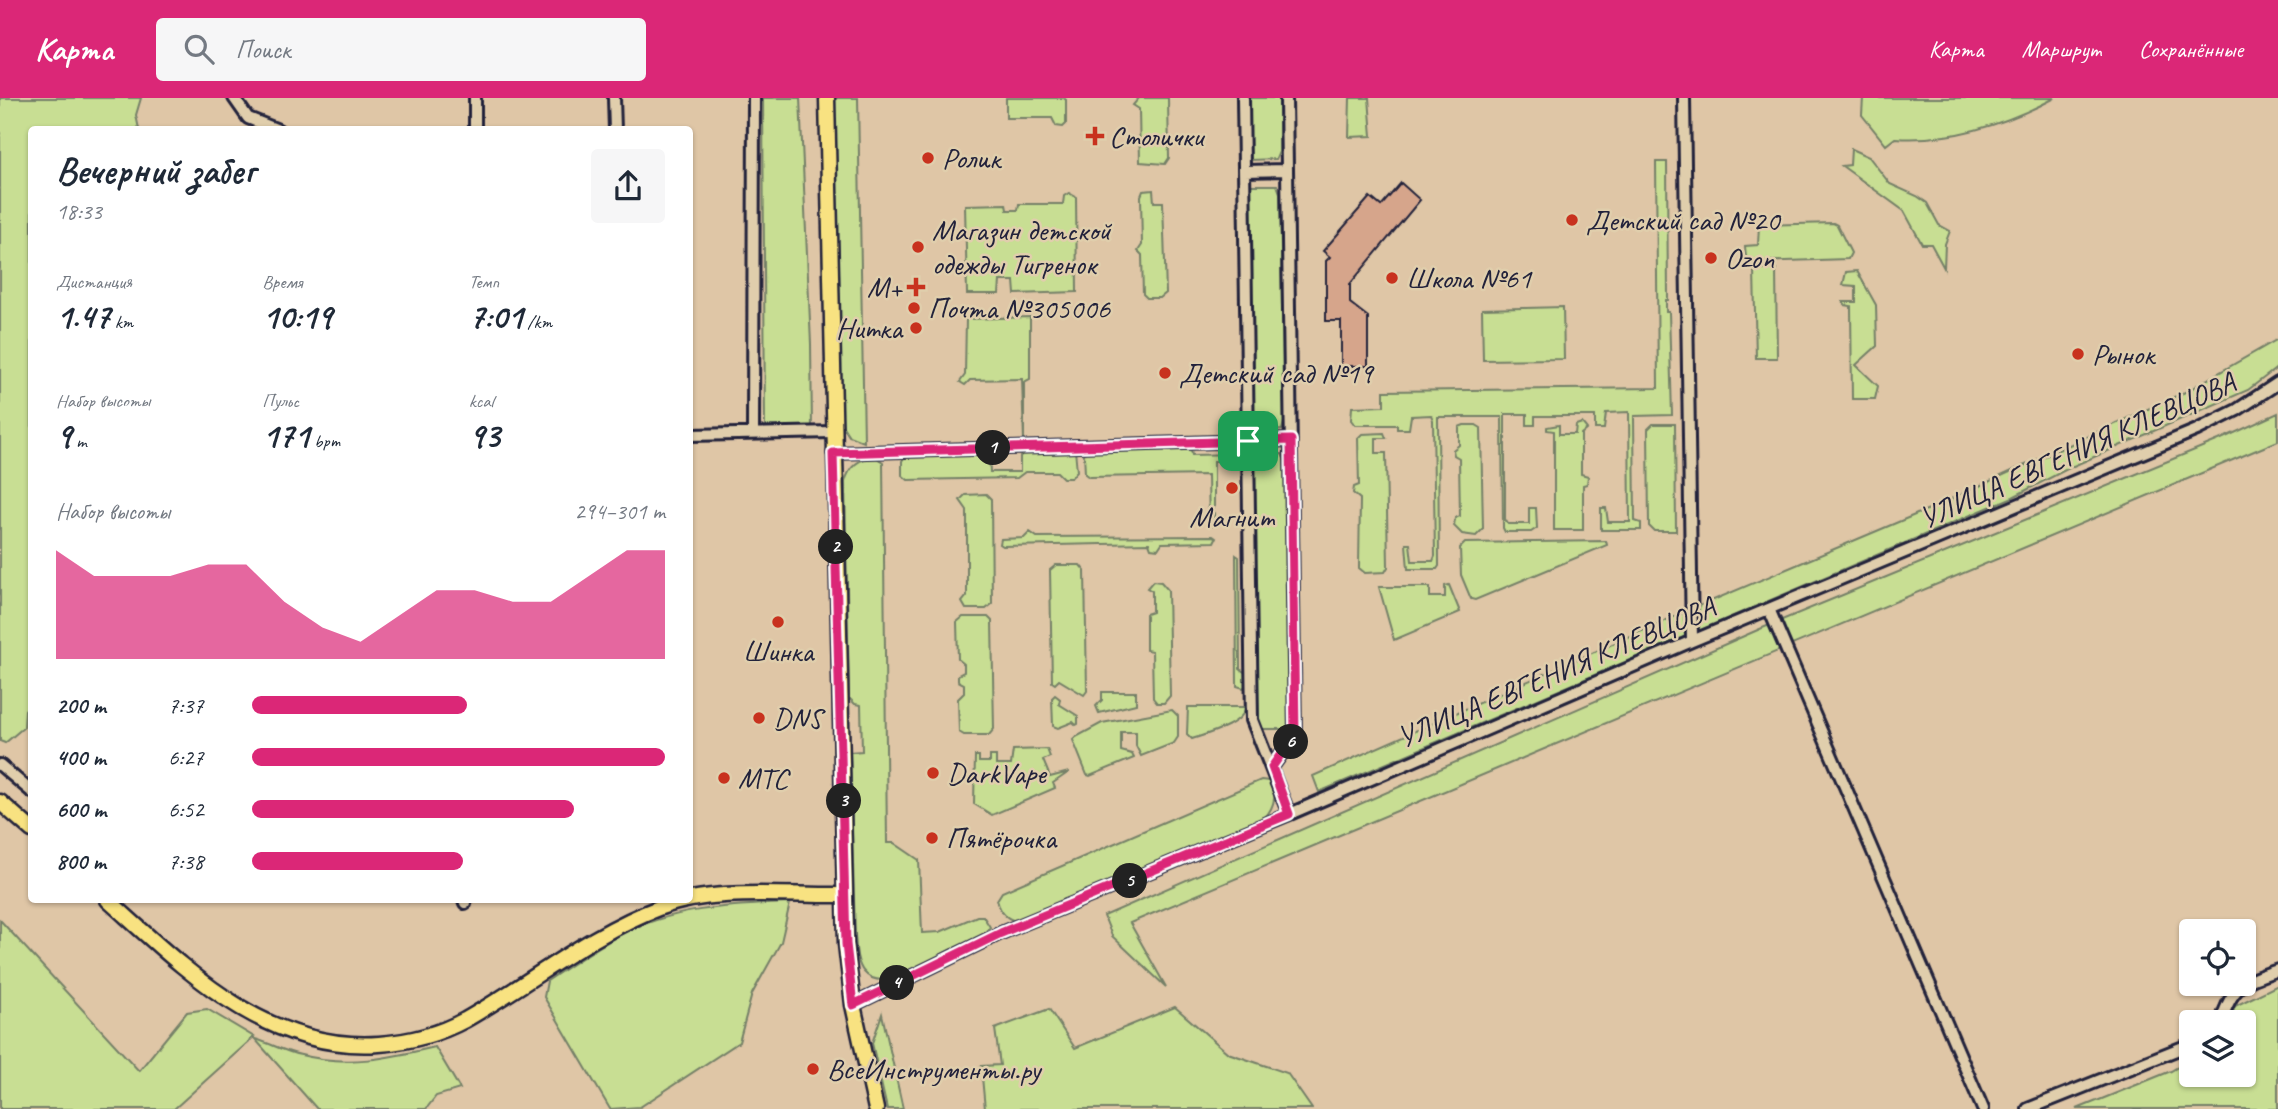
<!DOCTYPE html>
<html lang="ru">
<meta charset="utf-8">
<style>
:root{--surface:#fff;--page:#f6f6f7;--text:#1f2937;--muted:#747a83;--accent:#db2777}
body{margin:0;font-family:Caveat,sans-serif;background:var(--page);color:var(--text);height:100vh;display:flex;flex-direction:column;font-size:26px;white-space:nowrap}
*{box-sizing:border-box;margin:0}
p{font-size:23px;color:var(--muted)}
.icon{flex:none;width:38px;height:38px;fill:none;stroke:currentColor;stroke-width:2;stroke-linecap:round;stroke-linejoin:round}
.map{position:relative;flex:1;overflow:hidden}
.details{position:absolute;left:28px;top:28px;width:665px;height:777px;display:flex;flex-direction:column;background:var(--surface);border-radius:7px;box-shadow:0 2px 5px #0004}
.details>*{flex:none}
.fabs{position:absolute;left:2179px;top:821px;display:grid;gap:14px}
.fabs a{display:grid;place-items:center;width:77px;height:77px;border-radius:7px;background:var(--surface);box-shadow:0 2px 5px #0004;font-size:35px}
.pin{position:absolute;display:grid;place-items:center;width:60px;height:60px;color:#fff;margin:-30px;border-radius:14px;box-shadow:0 4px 10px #0006}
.km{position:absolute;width:35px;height:35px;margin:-18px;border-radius:50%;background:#222;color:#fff;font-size:19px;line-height:35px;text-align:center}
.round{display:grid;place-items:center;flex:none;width:74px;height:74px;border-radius:7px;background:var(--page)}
.head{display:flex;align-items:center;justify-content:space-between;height:119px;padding:0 28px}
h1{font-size:38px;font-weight:700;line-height:52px}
.metrics{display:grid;grid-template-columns:repeat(3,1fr);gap:10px;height:119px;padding:7px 28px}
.metrics div{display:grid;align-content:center}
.metrics b{font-size:35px;font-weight:700}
.metrics small{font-size:19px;font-weight:400}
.metrics p{font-size:19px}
.chart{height:196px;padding:14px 28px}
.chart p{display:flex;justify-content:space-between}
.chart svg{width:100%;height:126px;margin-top:7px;fill:var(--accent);opacity:.7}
ul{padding:0 28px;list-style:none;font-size:23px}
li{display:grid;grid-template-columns:112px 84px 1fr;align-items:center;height:52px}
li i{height:18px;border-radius:9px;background:var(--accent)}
header{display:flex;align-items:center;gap:42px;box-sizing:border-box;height:98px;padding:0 35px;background:var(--accent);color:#fff}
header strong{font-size:33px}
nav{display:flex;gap:38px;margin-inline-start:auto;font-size:24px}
.search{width:490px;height:63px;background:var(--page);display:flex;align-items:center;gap:18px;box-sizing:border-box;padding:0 24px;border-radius:7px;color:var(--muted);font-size:26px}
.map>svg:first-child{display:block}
.green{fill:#c8de93;stroke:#758067;stroke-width:2}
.building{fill:#d6a58b;stroke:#22223b;stroke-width:2}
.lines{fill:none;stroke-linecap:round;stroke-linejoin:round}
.minor-casing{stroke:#22223b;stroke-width:16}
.major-casing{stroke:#22223b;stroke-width:19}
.minor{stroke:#e0ceac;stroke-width:10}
.major{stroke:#f8e281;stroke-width:14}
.route-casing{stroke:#fff;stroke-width:14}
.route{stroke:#db2777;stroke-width:9}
.poi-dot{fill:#c8321e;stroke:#e0ceac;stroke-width:2.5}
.labels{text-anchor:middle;stroke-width:5;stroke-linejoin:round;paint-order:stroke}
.poi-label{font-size:30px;fill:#22223b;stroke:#e0ceac;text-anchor:start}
.street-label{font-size:30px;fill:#22223b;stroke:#e0ceac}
</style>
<header>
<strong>Карта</strong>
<div class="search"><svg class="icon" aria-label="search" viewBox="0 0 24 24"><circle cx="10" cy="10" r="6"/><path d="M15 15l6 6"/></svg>Поиск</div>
<nav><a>Карта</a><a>Маршрут</a><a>Сохранённые</a></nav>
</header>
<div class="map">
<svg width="2278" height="1011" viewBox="0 0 2278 1011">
<rect width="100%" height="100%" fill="#dfc6a6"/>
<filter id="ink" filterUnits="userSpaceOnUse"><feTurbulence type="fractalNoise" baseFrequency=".0143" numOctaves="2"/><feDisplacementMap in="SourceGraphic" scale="14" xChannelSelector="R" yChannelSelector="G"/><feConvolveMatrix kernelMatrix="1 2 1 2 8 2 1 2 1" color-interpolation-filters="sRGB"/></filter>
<g filter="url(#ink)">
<path class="green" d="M0 0H141L136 17 139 31 32 32V605L25 612 24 629 5 645 0 643Z
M763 0H800L811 246 812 332H765Z
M832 0H858L864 344 849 338 840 324Z
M1006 0H1064L1066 2V26L1063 29 1056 28 1052 20H1006Z
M1139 0H1168L1169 60 1165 66 1140 64 1139 11 1133 7Z
M1246 0H1279V54L1276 61 1250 62 1248 59Z
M1350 0H1369L1372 38 1349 39Z
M1863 0H2055C2006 26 1952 44 1895 40L1886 47 1862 17Z
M1851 51 1869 59 1890 86 1917 98 1927 105 1939 127 1950 133 1945 146 1944 170 1931 146H1922L1904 113 1842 68 1850 67Z
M1656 64H1667L1668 202H1666V214H1669L1672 317 1634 318 1635 423 1641 425V432H1601V410H1606L1608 424H1630L1629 314 1606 315 1604 331H1595V318H1535V327H1527V316H1505V421L1508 426H1529V410H1536L1537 430 1531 434H1505L1503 430 1502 319H1438L1439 468 1437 471H1408L1406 446H1410L1412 463H1433L1435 458 1433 322 1431 317 1411 318 1409 331H1397V327H1355L1351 322 1352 309 1384 308V293L1658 290Z
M1250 87H1277L1280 95 1284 324 1282 332 1256 333 1253 325Z
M1153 92 1154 104H1163L1166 195 1160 200H1147L1143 196 1142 157 1138 153 1142 147 1141 98 1143 93Z
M1069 95 1076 99 1077 194 1015 196 1014 183H1000L999 196H967L965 107 1006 106 1007 112H1018L1019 106H1063L1064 98Z
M1833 125 1837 127 1851 155 1848 161 1752 164 1746 159 1745 148 1758 147 1759 127Z
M1754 171H1776L1777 260H1756Z
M1857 173 1876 207 1877 248 1856 267 1878 288 1875 301H1852L1851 208 1845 207 1843 204H1856V188L1843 187 1846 174Z
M1563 209 1564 261 1483 262 1482 211Z
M1030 219V281L1024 284V343L1022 281 970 282 965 287 960 284 965 277 966 221Z
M2278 241V269L2248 292 2071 369 2013 399 1319 694 1313 678 1685 514 1929 411 2185 294Z
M2278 315V343L1130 825 1166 889 1112 838 1104 818 1760 531 2219 342Z
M1582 325 1587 331 1581 336V376L1588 378 1587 386 1583 387V432H1554V333L1547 332V329L1559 327V336H1575L1576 327Z
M1653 326H1675L1676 433H1654L1649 428 1648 331Z
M1464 327H1476L1481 330 1483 431 1476 438 1462 436 1454 428 1455 420 1460 418 1459 360 1454 357 1453 352 1459 347V329Z
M1384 335 1386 340H1376V355H1386L1388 469 1385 474 1365 475 1359 470 1360 401 1353 395 1354 389 1359 387 1358 340 1362 336Z
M1191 351 1192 357 1238 356 1243 360 1244 363H1214V428H1209L1208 377 1089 379 1085 376 1084 355 1087 352Z
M1075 352 1077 373 1071 380H1063L1057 374H1025L1017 380 908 382 902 377V363L905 358 989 356 990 374H1020V359L1023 353Z
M1254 356H1282L1285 363 1290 620 1287 631H1261L1257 625Z
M875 359 883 364 887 745H894L919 762 922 835 940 834 977 818H983L990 829C982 843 961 846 948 853 928 864 883 897 864 874 856 865 856 849 855 837L850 654 862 653 861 607 855 606 849 600 845 384C849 369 859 360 875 359Z
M986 396 991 401 992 506 986 511H966L962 504 967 498V412L960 402 965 397Z
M1030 434 1037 439 1213 438 1216 440 1214 444 1162 445 1158 451 1151 450 1149 445 1003 448 1000 446 1001 441 1024 440Z
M1606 443 1607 447 1475 502 1471 501 1461 477 1460 450 1465 445Z
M1236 457 1239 459 1240 571 1247 576 1248 586 1243 590 1237 588Z
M1056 467H1080L1085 473 1087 593 1084 597 1059 582 1055 586 1052 584 1050 472Z
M1153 483 1161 484 1168 492 1170 598 1164 605H1157L1153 600 1152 553 1146 552V516L1152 514V493L1147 490Z
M1449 487 1460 514 1394 542 1379 489H1430V499H1445V488Z
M963 519H988L992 523 994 631 989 637H964L959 634 958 601 964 595V586L958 583V577L964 574V566L958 561 957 524Z
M1102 594H1136V606L1099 615 1096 608 1102 602Z
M1055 597 1060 601 1059 606 1078 618V626L1076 627 1073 624 1058 630 1053 628 1052 600Z
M1188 609H1245C1245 626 1207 636 1192 641L1187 636Z
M1172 612 1178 618V639L1174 645 1141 658 1136 648V634H1121V653L1132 656 1134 660 1090 678 1087 677 1073 642 1076 639 1102 625Z
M1047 651 1050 659 1043 662 1050 679 1069 674 1053 685 1055 690 992 717 974 706 975 658H979V664H990V658H996V667H1011L1013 652Z
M1261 682 1269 683C1280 697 1272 715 1260 723L1021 824C1007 822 1001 816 997 802L1002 794Z
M790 805 781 844 752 896 739 944 640 1009 610 1011 544 899 547 883C569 868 592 852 616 839 669 810 730 807 790 805Z
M0 822 139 973 187 914 207 911 254 939 174 1011H0Z
M2278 887V1011H2077L2171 973 2191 961V976H2244V924H2230L2235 908Z
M1175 909 1228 955 1287 975 1312 1011H985L981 968 1000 967 995 931 1049 911 1075 950Z
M882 916 903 1011H887L872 945Z
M255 941C270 945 285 954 301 957 348 969 389 960 435 949L460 991 436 998 426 1011H317Z"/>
<path class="building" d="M1401 85 1420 102 1350 186V205L1368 219V268H1341V223H1326V163L1330 159 1323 153 1370 99 1381 108Z"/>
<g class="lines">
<g class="minor-casing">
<path id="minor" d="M234 0 248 20 278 32
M475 0V32
M614 0 615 32
M1243 0 1252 622 1289 716
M1684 0 1692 543
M1244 73 1287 72
M753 335 754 0
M690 337 833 334
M833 355 1291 342
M1769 511 1983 1011
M0 667 32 694
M1272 669 1295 637 1286 0
M464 802 465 805
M853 907 1001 835 1292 715 1692 543 2197 332 2237 312 2278 285
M2221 924C2232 887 2243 884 2278 872
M2028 1011 2191 946"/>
</g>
<g class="major-casing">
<path id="major" d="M827 0 846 846 853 907 876 1011
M0 704 32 732
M108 802C186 872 266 954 379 946 408 944 439 936 465 922 530 885 591 835 661 809 714 789 789 798 845 797"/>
</g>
<use href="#minor" class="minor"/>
<use href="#major" class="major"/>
</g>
</g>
<g class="lines" filter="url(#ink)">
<g class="route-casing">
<path id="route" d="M1291 342 1295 636 1272 669 1289 716 1001 835 853 907 846 846 833 355Z"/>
</g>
<use href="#route" class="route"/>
</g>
<g class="poi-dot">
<path d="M1091.5 27.5h7v7h7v7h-7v7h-7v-7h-7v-7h7z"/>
<circle cx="928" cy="60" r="7"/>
<circle cx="1572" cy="122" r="7"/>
<circle cx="918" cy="149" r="7"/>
<circle cx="1711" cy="160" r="7"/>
<circle cx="1392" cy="180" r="7"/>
<path d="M912.5 178.5h7v7h7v7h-7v7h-7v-7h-7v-7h7z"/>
<circle cx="914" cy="210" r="7"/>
<circle cx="916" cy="230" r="7"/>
<circle cx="2078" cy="256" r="7"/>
<circle cx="1165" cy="275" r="7"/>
<circle cx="1232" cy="390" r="7"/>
<circle cx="778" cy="524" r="7"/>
<circle cx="759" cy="620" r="7"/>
<circle cx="933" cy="675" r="7"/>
<circle cx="724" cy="680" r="7"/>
<circle cx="932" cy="740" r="7"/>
<circle cx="813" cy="971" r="7"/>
</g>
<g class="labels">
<g class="poi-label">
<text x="1109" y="48">Столички</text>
<text x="942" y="70">Ролик</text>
<text x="1586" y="132">Детский сад №20</text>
<text x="932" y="142">Магазин детской<tspan x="932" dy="34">одежды Тигренок</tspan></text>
<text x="1725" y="170">Ozon</text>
<text x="1406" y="190">Школа №61</text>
<text x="902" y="199" text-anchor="end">М+</text>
<text x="928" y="220">Почта №305006</text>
<text x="902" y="240" text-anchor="end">Нитка</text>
<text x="2092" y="266">Рынок</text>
<text x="1179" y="285">Детский сад №19</text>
<text x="1232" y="429" text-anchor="middle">Магнит</text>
<text x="778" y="563" text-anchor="middle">Шинка</text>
<text x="773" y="630">DNS</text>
<text x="947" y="685">DarkVape</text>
<text x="738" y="690">МТС</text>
<text x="946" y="750">Пятёрочка</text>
<text x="827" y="981">ВсеИнструменты.ру</text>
</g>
<g class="street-label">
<text transform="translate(2077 352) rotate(-24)" y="10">УЛИЦА ЕВГЕНИЯ КЛЕВЦОВА</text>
<text transform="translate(1556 574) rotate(-23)" y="10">УЛИЦА ЕВГЕНИЯ КЛЕВЦОВА</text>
</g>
</g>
</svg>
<div class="fabs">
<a><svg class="icon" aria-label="locate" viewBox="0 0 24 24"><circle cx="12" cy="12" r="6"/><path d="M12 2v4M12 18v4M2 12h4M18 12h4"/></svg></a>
<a><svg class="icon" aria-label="layers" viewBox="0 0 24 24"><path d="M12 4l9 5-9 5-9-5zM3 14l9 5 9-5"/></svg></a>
</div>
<div class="pin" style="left:1248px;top:343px;background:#1e9e55"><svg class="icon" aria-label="arrive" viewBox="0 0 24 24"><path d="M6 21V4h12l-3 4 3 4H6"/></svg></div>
<b class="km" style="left:993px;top:350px">1</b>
<b class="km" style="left:836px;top:449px">2</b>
<b class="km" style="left:844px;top:703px">3</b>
<b class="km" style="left:897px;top:885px">4</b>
<b class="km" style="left:1130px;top:783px">5</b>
<b class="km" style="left:1291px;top:644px">6</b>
<section class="details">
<div class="head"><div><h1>Вечерний забег</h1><p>18:33</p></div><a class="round"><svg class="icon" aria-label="share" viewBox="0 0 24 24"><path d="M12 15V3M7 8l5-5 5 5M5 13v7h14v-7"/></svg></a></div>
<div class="metrics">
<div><p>Дистанция</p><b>1.47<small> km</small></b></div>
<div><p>Время</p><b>10:19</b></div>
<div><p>Темп</p><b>7:01<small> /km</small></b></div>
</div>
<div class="metrics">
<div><p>Набор высоты</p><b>9<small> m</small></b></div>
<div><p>Пульс</p><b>171<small> bpm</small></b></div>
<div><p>kcal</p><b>93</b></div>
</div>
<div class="chart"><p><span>Набор высоты</span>294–301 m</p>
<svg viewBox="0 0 160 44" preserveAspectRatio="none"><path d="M0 44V6L10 15L20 15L30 15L40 11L50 11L60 24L70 33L80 38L90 29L100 20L110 20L120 24L130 24L140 15L150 6L160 6V44z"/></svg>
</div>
<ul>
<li><b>200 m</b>7:37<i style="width:52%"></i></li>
<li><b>400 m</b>6:27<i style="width:100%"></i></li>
<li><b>600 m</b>6:52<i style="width:78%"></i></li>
<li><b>800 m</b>7:38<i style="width:51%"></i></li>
</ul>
</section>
</div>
